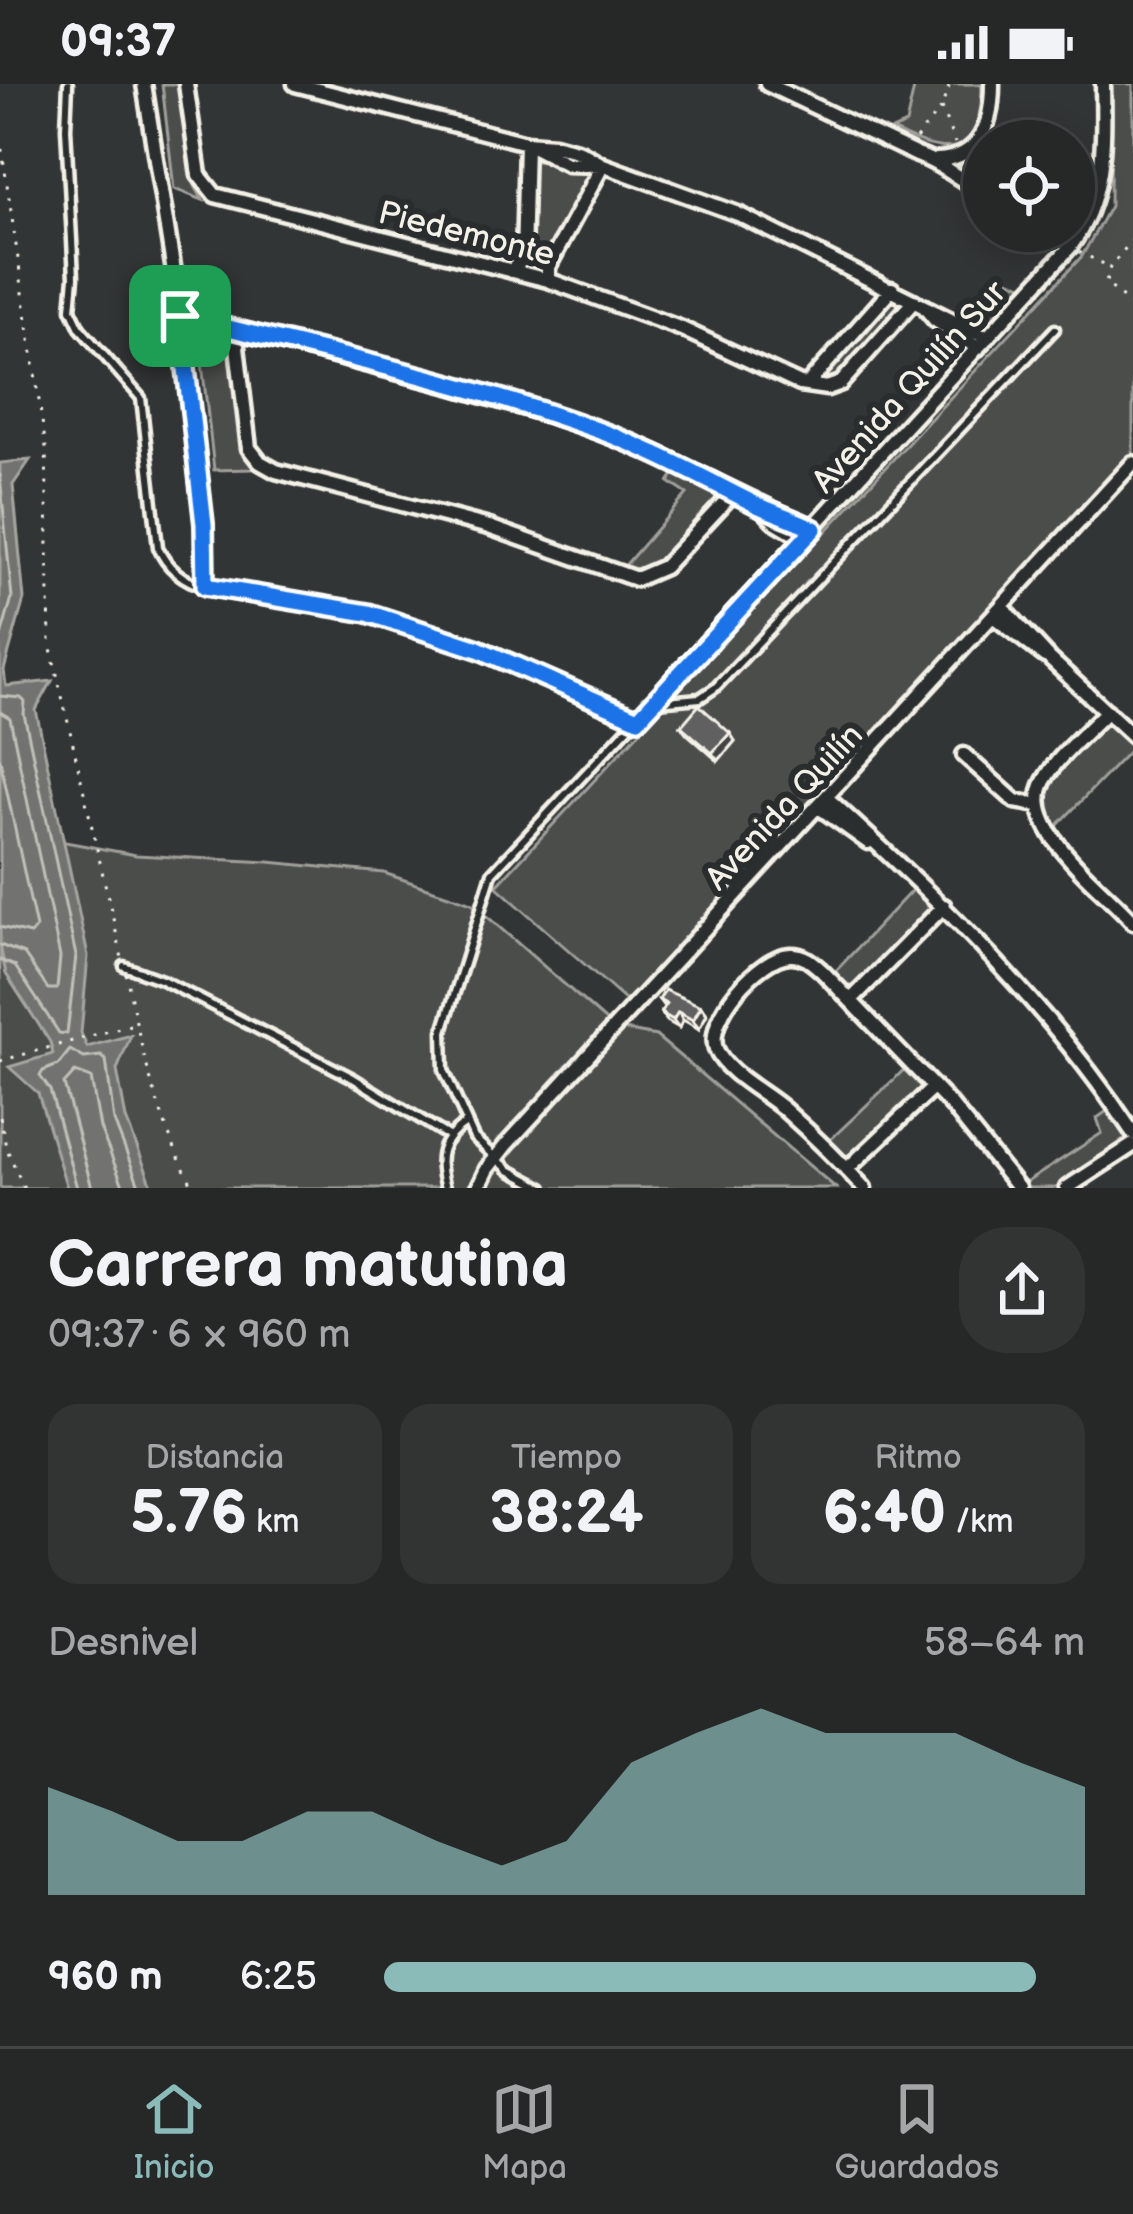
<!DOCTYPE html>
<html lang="es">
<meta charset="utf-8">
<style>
:root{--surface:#262828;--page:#323434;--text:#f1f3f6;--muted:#a4a6a8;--line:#424445;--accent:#8bbbb9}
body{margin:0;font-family:"Balsamiq Sans",sans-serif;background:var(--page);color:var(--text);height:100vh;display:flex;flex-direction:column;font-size:45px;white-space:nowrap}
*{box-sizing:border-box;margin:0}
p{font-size:39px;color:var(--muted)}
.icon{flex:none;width:66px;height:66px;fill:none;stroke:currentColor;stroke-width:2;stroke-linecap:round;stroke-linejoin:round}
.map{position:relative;height:1104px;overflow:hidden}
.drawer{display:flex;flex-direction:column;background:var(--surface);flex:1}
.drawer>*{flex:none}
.buttons{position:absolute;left:963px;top:36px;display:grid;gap:24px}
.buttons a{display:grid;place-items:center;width:132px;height:132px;border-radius:50%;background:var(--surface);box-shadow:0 6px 30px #0003,0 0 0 3px var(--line);font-size:60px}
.pin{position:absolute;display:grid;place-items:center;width:102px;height:102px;color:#fff;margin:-51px;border-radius:24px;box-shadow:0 6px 18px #0006}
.round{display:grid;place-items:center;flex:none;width:126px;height:126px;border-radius:48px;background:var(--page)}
.head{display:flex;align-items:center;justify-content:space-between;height:204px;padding:0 48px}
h1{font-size:66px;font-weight:700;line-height:90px}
.metrics{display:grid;grid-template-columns:repeat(3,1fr);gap:18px;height:204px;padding:12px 48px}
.metrics div{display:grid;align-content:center;border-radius:30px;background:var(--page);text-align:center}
.metrics b{font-size:60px;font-weight:700}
.metrics small{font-size:33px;font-weight:400}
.metrics p{font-size:33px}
.chart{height:336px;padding:24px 48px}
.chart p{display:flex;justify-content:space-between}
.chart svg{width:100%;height:216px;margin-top:12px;fill:var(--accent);opacity:.7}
ul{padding:0 48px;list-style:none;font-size:39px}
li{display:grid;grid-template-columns:192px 144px 1fr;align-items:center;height:90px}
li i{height:30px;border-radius:15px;background:var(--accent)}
.status{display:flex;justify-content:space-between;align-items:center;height:84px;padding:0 60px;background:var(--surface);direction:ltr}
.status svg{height:33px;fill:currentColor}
.menu{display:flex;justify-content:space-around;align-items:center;height:168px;border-top:3px solid var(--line);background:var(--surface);font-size:33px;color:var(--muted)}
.menu a{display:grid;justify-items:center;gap:6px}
.menu .current{color:var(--accent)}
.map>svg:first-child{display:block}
.green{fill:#4b4d4c;stroke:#a09f9a;stroke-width:3}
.water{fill:#727370;stroke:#a6a5a0;stroke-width:3}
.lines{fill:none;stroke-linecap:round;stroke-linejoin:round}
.shore{stroke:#c0bfb8;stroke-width:3}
.lane-casing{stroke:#f4f1e8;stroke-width:15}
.street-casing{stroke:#f4f1e8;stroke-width:21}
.path{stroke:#f4f1e8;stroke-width:3;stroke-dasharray:3 9;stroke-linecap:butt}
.lane{stroke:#2a2d2e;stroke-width:6}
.street{stroke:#2a2d2e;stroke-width:12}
.wall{fill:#525352;stroke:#f4f1e8;stroke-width:3}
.shaded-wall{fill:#424342;stroke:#f4f1e8;stroke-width:3}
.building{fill:#5f605f;stroke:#f4f1e8;stroke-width:3}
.route-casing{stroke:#fff;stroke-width:24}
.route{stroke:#1a73e8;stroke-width:15}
.labels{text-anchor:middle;stroke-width:12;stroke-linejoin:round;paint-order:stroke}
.street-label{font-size:33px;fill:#f4f1e8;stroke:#2a2d2e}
</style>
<div class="status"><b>09:37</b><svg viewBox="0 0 49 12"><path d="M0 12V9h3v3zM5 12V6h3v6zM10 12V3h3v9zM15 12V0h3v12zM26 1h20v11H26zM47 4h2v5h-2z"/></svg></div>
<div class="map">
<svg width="1133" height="1104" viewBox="0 0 1133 1104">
<rect width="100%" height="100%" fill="#323535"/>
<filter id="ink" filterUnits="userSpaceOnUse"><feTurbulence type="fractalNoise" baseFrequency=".00833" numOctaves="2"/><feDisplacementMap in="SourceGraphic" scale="24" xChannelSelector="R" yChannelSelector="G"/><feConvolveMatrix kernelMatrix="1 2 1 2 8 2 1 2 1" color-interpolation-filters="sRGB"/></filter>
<g filter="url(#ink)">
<path class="green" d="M162 0H180L195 102 203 116 174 105Z
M915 0H982C982 74 949 75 892 46L906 40Z
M1111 0H1133V371L626 917 496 802 1082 172 1110 122Z
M537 76 582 86 589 93 545 176 528 170 531 81Z
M1005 193 1026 203 982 250 960 236Z
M895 216 900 227 846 291 830 299 824 290 889 217Z
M198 243 224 249 229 257 241 352 255 381 252 385 214 386Z
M676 387 714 406 716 417C690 445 663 493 622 485L687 410 669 398Z
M1107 640 1133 663 1055 744C1027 706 1076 670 1100 642Z
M0 746 136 771 269 778 384 789 472 819 614 944 656 952 836 1104H0Z
M915 803 929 819V826L854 904 847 906 831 892Z
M907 983 921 998 920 1007 853 1071H845L830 1056Z
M1110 1025 1126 1050 1125 1060 1056 1104H1026L1024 1100 1102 1049 1097 1034Z"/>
<path class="water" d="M30 376 13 401 24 515 4 586 6 602 52 597 36 626 88 872 81 949 87 963 131 951 117 986 126 1035 153 1104H67L38 1009 9 983 53 970 50 958 6 890 0 861V379Z"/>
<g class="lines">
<path class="shore" d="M0 391 12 514 0 556
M0 612 21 614 25 618 24 630 76 872 67 950 59 949 15 882 0 876
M0 628 10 634 60 873 57 905H48L24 870 0 861
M0 675 36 844 30 850 0 843
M77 1104 50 1006 40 992 43 987 58 981 70 966 84 974 101 972 106 976 114 1037 140 1104
M92 1104 64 1000 75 988 91 994 100 1044 124 1104"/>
<g class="lane-casing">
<path id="lane" d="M68 0 66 44 74 193 71 225 80 244 141 314 158 463C181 522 273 510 325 519 433 539 538 590 638 635
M656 618 700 614 715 604 1055 245
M124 882 162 896 353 994 448 1052
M445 1104C436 1074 439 1057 466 1039
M543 1104 509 1086 474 1054 444 986 443 947 492 789 669 600"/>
</g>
<g class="street-casing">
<path id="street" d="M144 0 177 207 204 440
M186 0 199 91 215 111 548 196 682 245 800 300 827 304 841 299 914 217
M295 0 526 59 554 61 580 68 603 81 738 130 987 254
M767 0 917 71C941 79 960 96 984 109
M526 59 567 80 602 81
M937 76C982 74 992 38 992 0
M511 187 523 175 526 59
M548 196V183L603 81
M925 224 935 236 978 264
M180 232 450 302 579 340 653 368 814 445
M235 246 249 364 260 378 276 387 489 443 636 495 664 483 734 408
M807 301 892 205
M762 424 773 436 805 455
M1002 523 1051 576 1133 652
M993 532 1045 572
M669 600 1070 163C1106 112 1104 59 1103 0
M1107 627C1087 648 1058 671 1044 697 1018 744 1105 805 1133 838
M964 671 1015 717 1038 721
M827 714C939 815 1049 922 1133 1049
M819 723 868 758
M851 916 944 822
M847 1085 934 1003
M478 1104 487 1085 506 1061 1133 379
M864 1104C839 1076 813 1051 785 1026 765 1008 726 990 716 965 705 934 760 872 790 871 804 870 813 879 822 887L952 1022 1018 1104
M1067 1104 1133 1061"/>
</g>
<path class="path" d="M941 24 955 59
M0 53 46 364 50 560 122 874
M916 55 941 24 950 0
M1133 155 1110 183 1106 199 1133 223
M1079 168 1108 182
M204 450 205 494
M126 889C140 962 158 1039 194 1104
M0 977 134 940
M0 1033 6 1063 24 1104"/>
<use href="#lane" class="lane"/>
<use href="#street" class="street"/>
</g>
<path class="wall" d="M681 642 730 649 735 657 718 677 687 650Z
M659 916 701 922 707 930 699 945 683 936 679 944 667 937 661 929 664 923Z"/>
<path class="shaded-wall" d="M730 649 735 657 718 677 712 669Z
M701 922 707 930 699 945 693 936Z
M678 928 683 936 679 944 673 936Z"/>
<path class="building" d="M699 621 730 649 712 669 681 642Z
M665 906 701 922 693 936 678 928 673 936 661 929 666 920 659 916Z"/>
</g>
<g class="lines" filter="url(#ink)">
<g class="route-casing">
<path id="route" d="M180 232C319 267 462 297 597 346 653 366 703 394 755 420 774 429 795 435 814 445L638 635 478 565 368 529 205 502 204 440Z"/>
</g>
<use href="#route" class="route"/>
</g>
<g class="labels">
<g class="street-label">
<text transform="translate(467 148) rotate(14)" y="12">Piedemonte</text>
<text transform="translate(908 302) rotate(-48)" y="12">Avenida Quilín Sur</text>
<text transform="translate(783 722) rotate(-47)" y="12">Avenida Quilín</text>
</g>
</g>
</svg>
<div class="buttons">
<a><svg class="icon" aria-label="locate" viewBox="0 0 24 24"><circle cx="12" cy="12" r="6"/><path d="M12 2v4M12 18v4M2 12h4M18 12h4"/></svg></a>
</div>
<div class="pin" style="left:180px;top:232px;background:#1e9e55"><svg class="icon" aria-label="arrive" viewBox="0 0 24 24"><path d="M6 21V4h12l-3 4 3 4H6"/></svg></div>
</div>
<section class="drawer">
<div class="head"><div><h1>Carrera matutina</h1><p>09:37 · 6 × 960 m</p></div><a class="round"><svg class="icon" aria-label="share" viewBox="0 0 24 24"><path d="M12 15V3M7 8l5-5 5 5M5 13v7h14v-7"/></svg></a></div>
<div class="metrics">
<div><p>Distancia</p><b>5.76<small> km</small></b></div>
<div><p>Tiempo</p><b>38:24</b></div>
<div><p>Ritmo</p><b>6:40<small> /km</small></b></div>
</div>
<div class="chart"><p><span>Desnivel</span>58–64 m</p>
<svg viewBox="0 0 160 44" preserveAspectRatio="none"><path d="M0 44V22L10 27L20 33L30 33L40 27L50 27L60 33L70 38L80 33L90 17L100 11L110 6L120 11L130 11L140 11L150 17L160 22V44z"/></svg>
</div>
<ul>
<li><b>960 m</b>6:25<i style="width:93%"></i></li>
</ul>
</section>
<nav class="menu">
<a class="current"><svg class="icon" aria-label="home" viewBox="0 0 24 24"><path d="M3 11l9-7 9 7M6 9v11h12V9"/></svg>Inicio</a>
<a><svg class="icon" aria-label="map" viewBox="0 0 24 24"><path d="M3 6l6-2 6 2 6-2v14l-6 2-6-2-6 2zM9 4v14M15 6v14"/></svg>Mapa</a>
<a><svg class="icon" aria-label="saved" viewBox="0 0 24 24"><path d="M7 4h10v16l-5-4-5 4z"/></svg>Guardados</a>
</nav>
